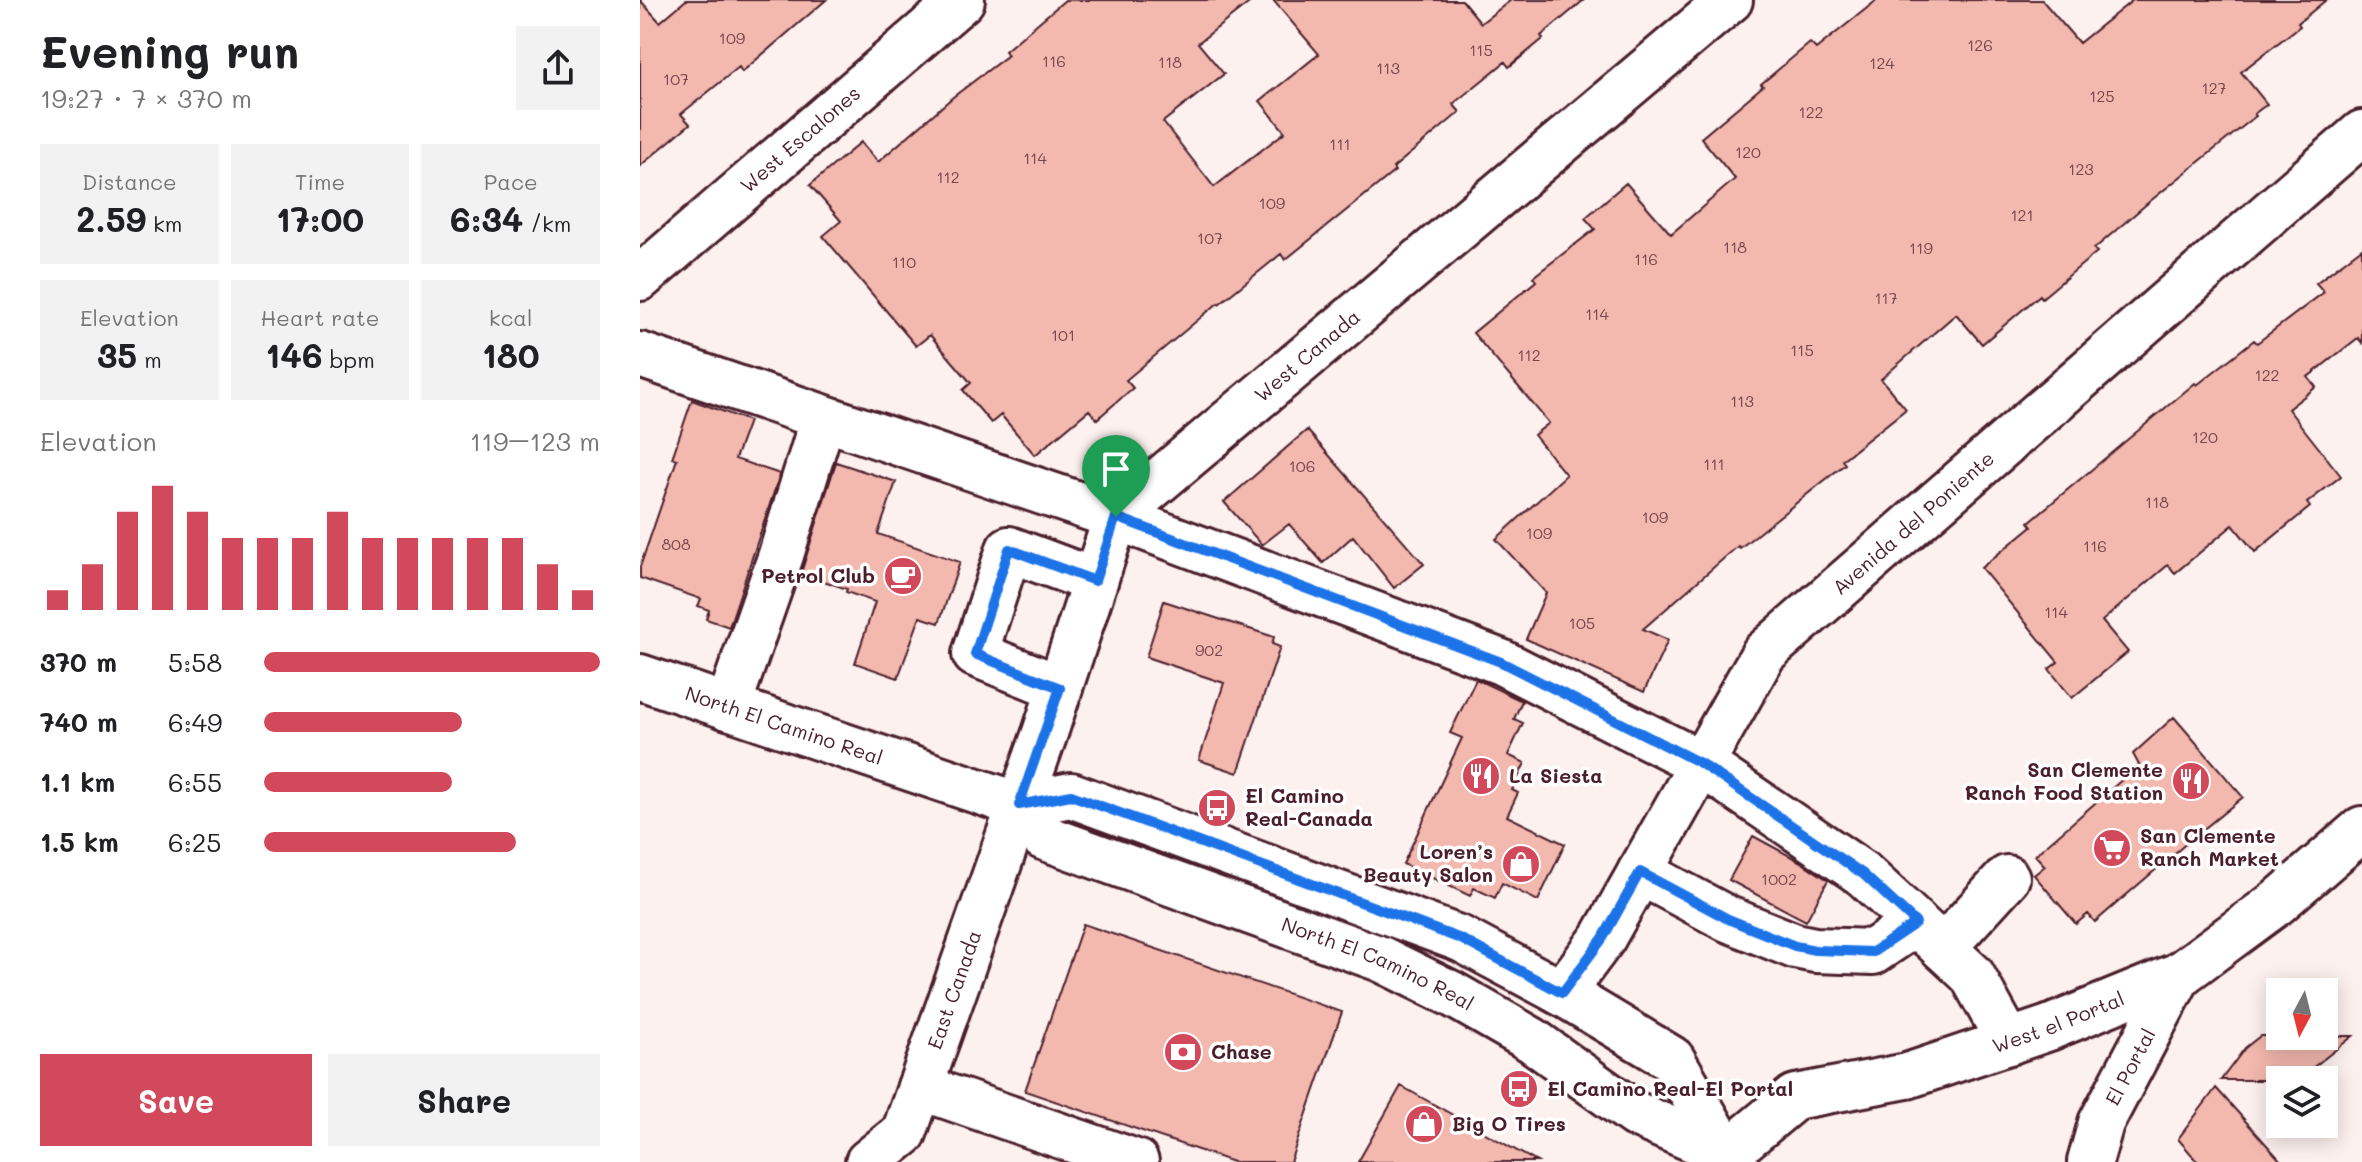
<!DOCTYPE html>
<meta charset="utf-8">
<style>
:root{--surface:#fff;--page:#f2f2f2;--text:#202124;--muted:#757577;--accent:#d1495b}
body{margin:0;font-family:Mali,sans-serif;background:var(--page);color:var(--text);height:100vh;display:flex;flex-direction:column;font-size:30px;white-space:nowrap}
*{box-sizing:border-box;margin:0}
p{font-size:26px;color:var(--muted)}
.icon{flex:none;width:44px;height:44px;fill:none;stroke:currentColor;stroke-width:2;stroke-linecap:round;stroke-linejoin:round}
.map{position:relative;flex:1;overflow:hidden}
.panel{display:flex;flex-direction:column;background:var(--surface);width:640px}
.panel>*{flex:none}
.needle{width:52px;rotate:187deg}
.controls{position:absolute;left:1626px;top:978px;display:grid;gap:16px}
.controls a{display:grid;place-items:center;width:72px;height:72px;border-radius:0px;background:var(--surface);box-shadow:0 4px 20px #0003;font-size:40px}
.pin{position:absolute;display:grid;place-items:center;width:68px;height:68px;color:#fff;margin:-82px -34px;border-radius:50% 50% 50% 0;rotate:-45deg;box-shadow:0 0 8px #0007}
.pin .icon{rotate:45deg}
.round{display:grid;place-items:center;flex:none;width:84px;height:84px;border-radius:0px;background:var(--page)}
.summary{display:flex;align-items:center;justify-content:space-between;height:136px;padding:0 40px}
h1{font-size:44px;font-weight:700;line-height:60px}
.figures{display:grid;grid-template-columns:repeat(3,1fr);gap:12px;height:136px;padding:8px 40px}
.figures div{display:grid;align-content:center;border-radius:0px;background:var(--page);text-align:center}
.figures b{font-size:34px;font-weight:700}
.figures small{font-size:22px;font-weight:400}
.figures p{font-size:22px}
.chart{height:224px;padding:16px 40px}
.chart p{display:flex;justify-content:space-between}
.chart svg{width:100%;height:144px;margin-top:8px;stroke:var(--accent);stroke-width:6}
.cta{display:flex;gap:16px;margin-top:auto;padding:16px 40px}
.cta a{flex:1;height:92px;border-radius:0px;background:var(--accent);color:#fff;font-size:32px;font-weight:700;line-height:92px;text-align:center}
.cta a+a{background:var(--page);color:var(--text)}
ul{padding:0 40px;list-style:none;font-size:26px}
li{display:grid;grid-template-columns:128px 96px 1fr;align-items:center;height:60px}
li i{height:20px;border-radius:10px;background:var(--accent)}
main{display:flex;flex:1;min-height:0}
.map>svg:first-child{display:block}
.building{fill:#f3b8ae;stroke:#4a1f2b;stroke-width:2}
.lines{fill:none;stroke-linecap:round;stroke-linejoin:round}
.minor-casing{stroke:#4a1f2b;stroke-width:50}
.major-casing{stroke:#4a1f2b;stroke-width:50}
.minor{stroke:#fff;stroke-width:44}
.major{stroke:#fff;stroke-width:44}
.route-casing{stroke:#fff;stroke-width:16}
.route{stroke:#1a73e8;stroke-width:10}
.labels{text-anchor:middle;stroke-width:7;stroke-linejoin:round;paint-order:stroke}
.number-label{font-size:16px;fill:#74454c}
.street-label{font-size:20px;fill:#4a1f2b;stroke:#fff}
.poi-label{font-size:20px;font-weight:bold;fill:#4a1f2b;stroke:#fff;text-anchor:start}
</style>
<main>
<section class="panel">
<div class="summary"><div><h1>Evening run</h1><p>19:27 · 7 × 370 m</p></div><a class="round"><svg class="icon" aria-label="share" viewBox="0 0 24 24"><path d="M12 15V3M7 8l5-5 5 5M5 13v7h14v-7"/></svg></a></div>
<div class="figures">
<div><p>Distance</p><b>2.59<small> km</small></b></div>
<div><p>Time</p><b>17:00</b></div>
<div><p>Pace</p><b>6:34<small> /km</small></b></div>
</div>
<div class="figures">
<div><p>Elevation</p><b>35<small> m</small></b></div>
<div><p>Heart rate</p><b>146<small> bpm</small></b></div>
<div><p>kcal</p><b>180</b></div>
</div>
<div class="chart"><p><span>Elevation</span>119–123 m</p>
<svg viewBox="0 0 160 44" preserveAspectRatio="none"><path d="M5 44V38M15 44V30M25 44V14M35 44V6M45 44V14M55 44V22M65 44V22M75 44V22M85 44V14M95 44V22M105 44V22M115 44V22M125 44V22M135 44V22M145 44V30M155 44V38"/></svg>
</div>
<ul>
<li><b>370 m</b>5:58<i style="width:100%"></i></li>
<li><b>740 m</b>6:49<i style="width:59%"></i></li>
<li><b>1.1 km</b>6:55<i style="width:56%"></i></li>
<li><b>1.5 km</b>6:25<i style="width:75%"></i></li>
</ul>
<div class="cta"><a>Save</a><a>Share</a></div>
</section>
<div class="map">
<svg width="1722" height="1162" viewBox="0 0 1722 1162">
<rect width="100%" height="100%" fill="#fdf1ef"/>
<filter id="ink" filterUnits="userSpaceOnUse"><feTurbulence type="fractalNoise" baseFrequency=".0125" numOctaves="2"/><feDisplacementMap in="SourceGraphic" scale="16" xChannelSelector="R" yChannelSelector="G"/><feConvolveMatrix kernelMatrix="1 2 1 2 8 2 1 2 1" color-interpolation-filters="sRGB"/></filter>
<g filter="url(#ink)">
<path class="building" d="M0 0 20 22 46 0H186L102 72 99 67 41 114 50 124 0 166Z
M425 0H613L558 43 584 74 523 122 574 187 645 132 620 101 679 54 633 0H822L841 23 871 0H944L901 36 903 39 869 67 865 62 813 104 820 112 753 168 755 171 645 260 641 254 579 304 578 303 486 380 493 388 457 419 449 410 395 455 361 415 351 423 323 390 331 383 290 335 276 346 183 236 201 221 170 185 221 142 238 162 313 97 368 55 365 51Z
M1237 0H1402L1439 43 1493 0H1686L1658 23 1660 26 1601 72 1627 104 1614 114 1616 116 1509 202 1454 249 1457 252 1402 298 1400 295 1342 344 1316 314 1241 379 1266 409 1202 460 1205 464 1100 548 1098 546 1003 629 1028 640 1004 692 886 639 906 593 856 539 926 475 894 435 909 423 833 333 896 281 893 277 955 229 945 218 986 183 1031 234 1095 179 1061 138 1123 86 1121 84 1170 43 1176 49Z
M1722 248V343L1718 338 1668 377 1676 387 1648 409 1701 476 1667 503 1670 507 1615 552 1593 525 1535 573 1528 565 1462 621 1488 652 1432 698 1409 669 1418 662 1341 568 1392 526 1389 522 1555 383 1557 385 1614 340 1617 343 1684 292 1676 283Z
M52 400 109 421 95 459 140 474 89 627 66 619 69 610 58 606 61 599 0 578V567L37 459 32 458Z
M667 430 784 564 754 588 713 536 683 563 649 524 622 545 584 502Z
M196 462 256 482 238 534 320 562 299 623 280 617 258 678 215 663 235 602 206 592 207 589 161 573Z
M524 601 634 637 632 644 640 647 598 773 559 760 584 683 506 657Z
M836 679 882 701 874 719 883 723 868 755 885 763 872 790 878 793 867 816 925 844 898 901 862 883 855 898 834 888 830 896 763 864 822 738 810 733Z
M1534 717 1603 797 1549 841 1455 922 1448 914 1436 924 1394 875 1405 866 1395 855 1499 765 1493 754Z
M1113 836 1161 862 1188 880 1166 921 1089 880Z
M443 924 702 1012 650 1162H593L385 1091Z
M1620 1036H1713L1657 1080H1581L1605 1048Z
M761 1086 897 1162H718Z
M1576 1088 1642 1162H1558L1538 1139Z"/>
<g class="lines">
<g class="minor-casing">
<g id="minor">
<path id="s1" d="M0 278 322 0"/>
<path d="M0 355 476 517 861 662 1060 763 1223 874 1332 975 1369 1042"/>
<path d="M420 688 335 654 369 549 455 581"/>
<path d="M88 707 141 555 183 418"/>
<path d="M1000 872 1088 919 1155 946 1175 950 1233 952 1276 923"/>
<path d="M1303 948 1367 878"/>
<path id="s2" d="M922 993 963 938 1124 653 1722 133"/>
<path d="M280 1087 496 1162"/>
<path id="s3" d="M228 1162 264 1133 405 733 476 517 1090 0"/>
<path id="s4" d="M1077 1162 1155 1097 1267 1076 1409 1028 1539 975 1638 902 1722 829"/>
<path id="s5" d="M1450 1162 1461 1123 1539 975"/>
</g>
</g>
<g class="major-casing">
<g id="major">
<path id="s6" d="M0 677 379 805 431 795 821 939 922 993 1032 1059 1087 1154 1095 1162"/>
<path id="s7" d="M379 805 403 837 741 959 812 994 892 1040 995 1114 1087 1154"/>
</g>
</g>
<use href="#minor" class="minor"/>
<use href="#major" class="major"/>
</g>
</g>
<g class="lines" filter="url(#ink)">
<g class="route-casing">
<path id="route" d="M476 517 861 662 1060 763 1223 874 1276 923 1233 952 1175 950 1155 946 1088 919 1000 872 963 938 922 993 821 939 431 795 379 805 420 688 335 654 369 549 455 581Z"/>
</g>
<use href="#route" class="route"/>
</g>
<defs>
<g id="cafe-disc" transform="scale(2)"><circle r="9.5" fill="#d1495b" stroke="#fff"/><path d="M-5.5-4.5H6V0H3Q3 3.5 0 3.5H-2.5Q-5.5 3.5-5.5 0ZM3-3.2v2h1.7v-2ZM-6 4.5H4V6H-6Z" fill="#fff"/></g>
<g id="restaurant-disc" transform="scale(2)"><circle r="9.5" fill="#d1495b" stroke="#fff"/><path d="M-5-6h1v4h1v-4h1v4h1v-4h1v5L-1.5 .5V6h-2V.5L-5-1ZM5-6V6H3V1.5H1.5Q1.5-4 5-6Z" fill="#fff"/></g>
<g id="bus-disc" transform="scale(2)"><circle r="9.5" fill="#d1495b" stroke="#fff"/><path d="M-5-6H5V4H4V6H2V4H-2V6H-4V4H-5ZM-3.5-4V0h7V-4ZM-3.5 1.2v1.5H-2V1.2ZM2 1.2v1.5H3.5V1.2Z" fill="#fff"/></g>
<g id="supermarket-disc" transform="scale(2)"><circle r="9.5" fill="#d1495b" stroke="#fff"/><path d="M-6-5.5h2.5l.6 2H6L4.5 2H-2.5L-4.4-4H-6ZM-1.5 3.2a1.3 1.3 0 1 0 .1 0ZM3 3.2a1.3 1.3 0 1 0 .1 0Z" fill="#fff"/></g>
<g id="shop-disc" transform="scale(2)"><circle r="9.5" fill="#d1495b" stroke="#fff"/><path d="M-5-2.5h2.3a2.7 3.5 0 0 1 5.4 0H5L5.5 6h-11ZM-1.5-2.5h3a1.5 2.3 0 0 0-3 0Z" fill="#fff"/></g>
<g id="bank-disc" transform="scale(2)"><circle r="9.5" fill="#d1495b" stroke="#fff"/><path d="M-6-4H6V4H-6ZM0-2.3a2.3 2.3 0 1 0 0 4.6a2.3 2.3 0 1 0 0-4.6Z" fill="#fff"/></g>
</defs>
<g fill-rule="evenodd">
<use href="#cafe-disc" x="263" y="576"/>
<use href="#restaurant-disc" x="841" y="776"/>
<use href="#restaurant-disc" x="1551" y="781"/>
<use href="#bus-disc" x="577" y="808"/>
<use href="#supermarket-disc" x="1472" y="848"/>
<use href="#shop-disc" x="881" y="864"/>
<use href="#bank-disc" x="543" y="1052"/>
<use href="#bus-disc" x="879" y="1089"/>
<use href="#shop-disc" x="784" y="1124"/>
</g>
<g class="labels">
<g class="number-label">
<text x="92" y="44">109</text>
<text x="1340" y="51">126</text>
<text x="841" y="56">115</text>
<text x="414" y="67">116</text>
<text x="530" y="68">118</text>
<text x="1242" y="69">124</text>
<text x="748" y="74">113</text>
<text x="36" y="85">107</text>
<text x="1574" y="94">127</text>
<text x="1462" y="102">125</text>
<text x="1171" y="118">122</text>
<text x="700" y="150">111</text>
<text x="1108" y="158">120</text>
<text x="395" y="164">114</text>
<text x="1441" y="175">123</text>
<text x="308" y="183">112</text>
<text x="632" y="209">109</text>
<text x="1382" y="221">121</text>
<text x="570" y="244">107</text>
<text x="1095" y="253">118</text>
<text x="1281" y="254">119</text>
<text x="1006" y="265">116</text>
<text x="264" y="268">110</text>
<text x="1246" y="304">117</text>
<text x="957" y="320">114</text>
<text x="423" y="341">101</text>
<text x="1162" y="356">115</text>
<text x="889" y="361">112</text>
<text x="1627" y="381">122</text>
<text x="1102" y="407">113</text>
<text x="1565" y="443">120</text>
<text x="1074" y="470">111</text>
<text x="662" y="472">106</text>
<text x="1517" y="508">118</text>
<text x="1015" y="523">109</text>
<text x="899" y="539">109</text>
<text x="36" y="550">808</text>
<text x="1455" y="552">116</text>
<text x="1416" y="618">114</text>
<text x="942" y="629">105</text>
<text x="569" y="656">902</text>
<text x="1139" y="885">1002</text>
</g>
<g class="street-label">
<text dy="7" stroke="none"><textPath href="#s1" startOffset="212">West Escalones</textPath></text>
<text dy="7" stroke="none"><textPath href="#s3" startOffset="948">West Canada</textPath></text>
<text dy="7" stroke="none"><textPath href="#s2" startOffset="594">Avenida del Poniente</textPath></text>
<text dy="7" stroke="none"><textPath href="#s6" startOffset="152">North El Camino Real</textPath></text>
<text dy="7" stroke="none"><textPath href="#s7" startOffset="398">North El Camino Real</textPath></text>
<text dy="7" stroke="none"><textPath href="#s3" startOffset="198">East Canada</textPath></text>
<text dy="7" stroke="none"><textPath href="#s4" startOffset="376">West el Portal</textPath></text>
<text dy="7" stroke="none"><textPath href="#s5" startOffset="104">El Portal</textPath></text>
</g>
<g class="poi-label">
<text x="235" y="583" text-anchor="end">Petrol Club</text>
<text x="1523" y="777" text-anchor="end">San Clemente<tspan x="1523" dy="23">Ranch Food Station</tspan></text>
<text x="869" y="783">La Siesta</text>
<text x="605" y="803">El Camino<tspan x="605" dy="23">Real-Canada</tspan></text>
<text x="1500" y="843">San Clemente<tspan x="1500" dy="23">Ranch Market</tspan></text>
<text x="853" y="859" text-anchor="end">Loren’s<tspan x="853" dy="23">Beauty Salon</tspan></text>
<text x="571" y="1059">Chase</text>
<text x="907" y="1096">El Camino Real-El Portal</text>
<text x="812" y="1131">Big O Tires</text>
</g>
</g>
</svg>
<div class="controls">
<a><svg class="needle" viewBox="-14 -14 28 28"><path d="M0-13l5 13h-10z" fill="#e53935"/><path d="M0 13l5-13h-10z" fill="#757577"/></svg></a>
<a><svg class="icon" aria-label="layers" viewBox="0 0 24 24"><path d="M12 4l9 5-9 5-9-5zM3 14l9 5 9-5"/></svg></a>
</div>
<div class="pin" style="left:476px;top:517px;background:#1e9e55"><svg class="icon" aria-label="arrive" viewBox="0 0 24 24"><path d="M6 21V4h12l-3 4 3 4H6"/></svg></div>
</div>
</main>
